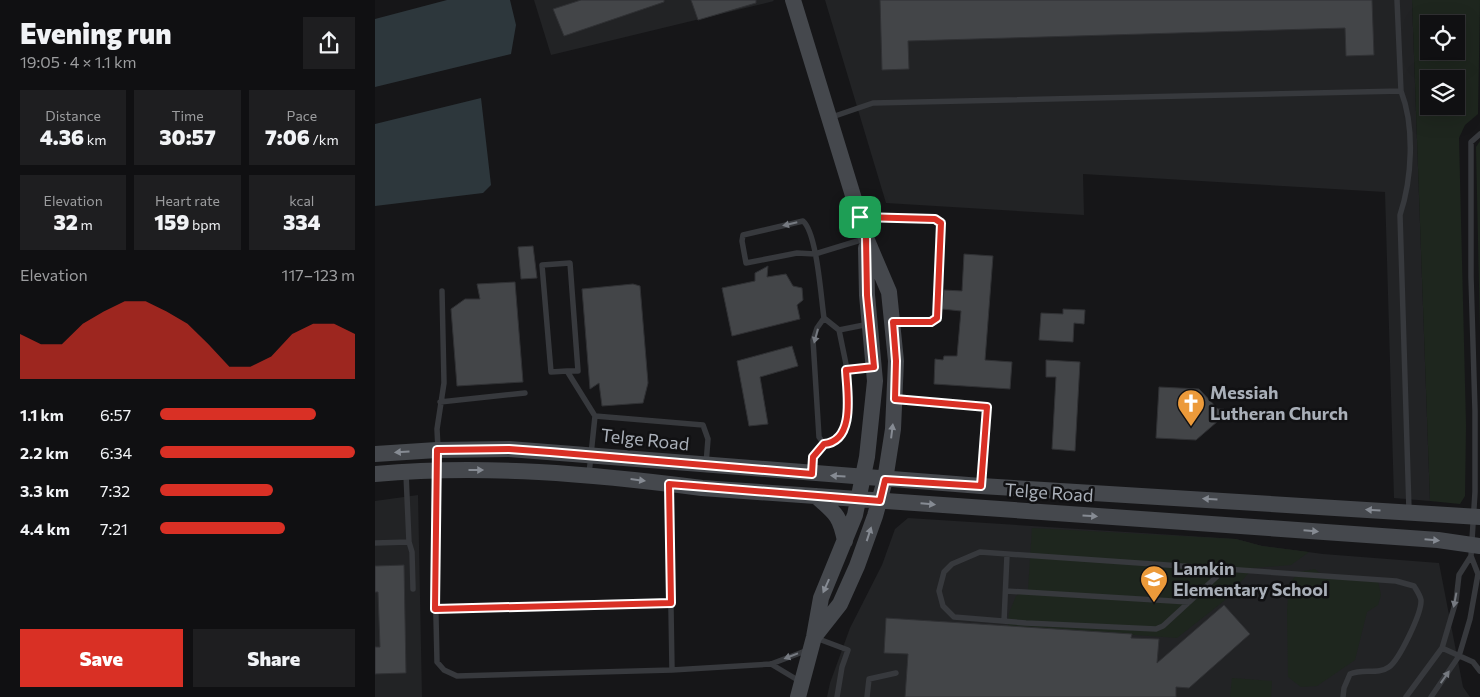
<!DOCTYPE html>
<meta charset="utf-8">
<style>
:root{--surface:#101012;--page:#1e1e20;--text:#f1f3f6;--muted:#9c9d9f;--line:#303032;--accent:#d93025}
body{margin:0;font-family:Commissioner,sans-serif;background:var(--page);color:var(--text);height:100vh;display:flex;flex-direction:column;font-size:19px;white-space:nowrap}
*{box-sizing:border-box;margin:0}
p{font-size:16px;color:var(--muted)}
.icon{flex:none;width:28px;height:28px;fill:none;stroke:currentColor;stroke-width:2;stroke-linecap:round;stroke-linejoin:round}
.map{position:relative;flex:1;overflow:hidden}
.details{display:flex;flex-direction:column;background:var(--surface);width:375px}
.details>*{flex:none}
.controls{position:absolute;left:1045px;top:15px;display:grid;gap:10px}
.controls a{display:grid;place-items:center;width:45px;height:45px;border-radius:0px;background:var(--surface);box-shadow:0 5px 20px #0002,0 0 0 1px var(--line);font-size:25px}
.pin{position:absolute;display:grid;place-items:center;width:42px;height:42px;color:#fff;margin:-21px;border-radius:10px;box-shadow:0 2px 8px #0006}
.round{display:grid;place-items:center;flex:none;width:52px;height:52px;border-radius:0px;background:var(--page)}
.summary{display:flex;align-items:center;justify-content:space-between;height:85px;padding:0 20px}
h1{font-size:28px;font-weight:800;line-height:38px}
.metrics{display:grid;grid-template-columns:repeat(3,1fr);gap:8px;height:85px;padding:5px 20px}
.metrics div{display:grid;align-content:center;border-radius:0px;background:var(--page);text-align:center}
.metrics b{font-size:21px;font-weight:800}
.metrics small{font-size:14px;font-weight:400}
.metrics p{font-size:14px}
.chart{height:140px;padding:10px 20px}
.chart p{display:flex;justify-content:space-between}
.chart svg{width:100%;height:90px;margin-top:5px;fill:var(--accent);opacity:.7}
.action{display:flex;gap:10px;margin-top:auto;padding:10px 20px}
.action a{flex:1;height:58px;border-radius:0px;background:var(--accent);color:#fff;font-size:20px;font-weight:800;line-height:58px;text-align:center}
.action a+a{background:var(--page);color:var(--text)}
ul{padding:0 20px;list-style:none;font-size:16px}
li{display:grid;grid-template-columns:80px 60px 1fr;align-items:center;height:38px}
li i{height:12px;border-radius:6px;background:var(--accent)}
main{display:flex;flex:1;min-height:0}
.map>svg:first-child{display:block}
.built{fill:#222325}
.green{fill:#1e261e;fill-rule:evenodd}
.water{fill:#2d373c}
.building{fill:#434548;stroke:#303134}
.lines{fill:none;stroke-linecap:round;stroke-linejoin:round}
.lane{stroke:#37393d;stroke-width:5.5}
.secondary{stroke:#45484d;stroke-width:16}
.oneway{fill:#767a81}
.oneway2{fill:#868b93}
.route-casing{stroke:#fff;stroke-width:10}
.route{stroke:#d93025;stroke-width:6}
.labels{text-anchor:middle;stroke-width:5;stroke-linejoin:round;paint-order:stroke}
.poi-label{font-size:18px;font-weight:bold;fill:#a9afb8;stroke:#111113;text-anchor:start}
.street-label{font-size:18px;fill:#a9afb8;stroke:#111113}
</style>
<main>
<section class="details">
<div class="summary"><div><h1>Evening run</h1><p>19:05 · 4 × 1.1 km</p></div><a class="round"><svg class="icon" aria-label="share" viewBox="0 0 24 24"><path d="M12 15V3M7 8l5-5 5 5M5 13v7h14v-7"/></svg></a></div>
<div class="metrics">
<div><p>Distance</p><b>4.36<small> km</small></b></div>
<div><p>Time</p><b>30:57</b></div>
<div><p>Pace</p><b>7:06<small> /km</small></b></div>
</div>
<div class="metrics">
<div><p>Elevation</p><b>32<small> m</small></b></div>
<div><p>Heart rate</p><b>159<small> bpm</small></b></div>
<div><p>kcal</p><b>334</b></div>
</div>
<div class="chart"><p><span>Elevation</span>117–123 m</p>
<svg viewBox="0 0 160 44" preserveAspectRatio="none"><path d="M0 44V22L10 27L20 27L30 17L40 11L50 6L60 6L70 11L80 17L90 27L100 38L110 38L120 33L130 22L140 17L150 17L160 22V44z"/></svg>
</div>
<ul>
<li><b>1.1 km</b>6:57<i style="width:80%"></i></li>
<li><b>2.2 km</b>6:34<i style="width:100%"></i></li>
<li><b>3.3 km</b>7:32<i style="width:58%"></i></li>
<li><b>4.4 km</b>7:21<i style="width:64%"></i></li>
</ul>
<div class="action"><a>Save</a><a>Share</a></div>
</section>
<div class="map">
<svg width="1105" height="697" viewBox="0 0 1105 697">
<rect width="100%" height="100%" fill="#161618"/>
<path class="built" d="M159 0H398L399 1 176 55Z
M450 0H1037L1055 501 1019 498 1010 192 708 174 709 215 511 203Z
M43 495 47 697H0V501Z
M533 518 861 539 887 546 948 554 1064 563 1088 687 1095 697H452L455 683 475 628 507 565 520 529Z"/>
<path class="green" d="M1037 0H1105L1103 114 1090 125 1084 138 1091 425 1090 496 1085 504 1055 501ZM1054 24H1081V51H1054ZM1054 79H1081V106H1054Z
M1105 141V333L1101 147Z
M657 528 861 539 887 546 934 552 916 565 878 568 849 601 802 638 633 626 634 613 641 596 653 590Z
M940 569 950 578 1003 581 1006 595 1003 605 992 612 980 660 942 686 926 687 913 677 912 611 914 584 924 572Z
M857 678 897 681 896 697H855Z"/>
<path class="water" d="M72 0H135L141 25 136 54 0 87V19Z
M106 98 116 185 108 193 0 206V124Z"/>
<path class="building" d="M206 0H289V2L189 36 178 9Z
M316 0H381V3L323 20Z
M505 0H997L999 55 971 56 970 28 533 41 534 69 507 70Z
M158 246 162 278 146 279 143 247Z
M589 254 618 256 610 360 637 362 635 389 559 384 560 359 568 360 569 356H582L586 311 567 309 569 290 587 291Z
M393 266 392 277 411 274 418 286 427 288 428 300 422 305 425 319 357 336 347 288 380 281V273Z
M140 282 148 382 82 386 76 309 90 299H105L102 284Z
M258 284 265 286 273 383 268 403 227 406 224 383 215 389 207 289Z
M688 309 710 310 709 324 699 323 698 342 664 340 666 313 688 314Z
M417 346 423 366 385 377 393 424 374 426 362 361Z
M671 360 705 362 700 451 677 449 681 377H671Z
M784 387 824 389 843 409H849L848 421H843L821 440 781 438Z
M29 565 31 673 0 674V647H5L3 592H0V566Z
M849 605 875 634 814 688 801 687V697H530L533 654 509 653 511 618 757 634 756 638 784 639 782 663Z"/>
<g class="lines">
<path class="lane" d="M1026 91C1040 127 1037 179 1025 215L1034 510
M454 118 498 103 1026 91 1022 0
M488 217 560 219 566 223 562 318 556 322H518
M67 291 69 383 62 429 64 470 60 572 62 662 69 670 82 676 297 670 396 664 433 650
M449 318C446 298 442 233 428 221L368 235 367 241 371 263 422 253 440 254 489 239
M464 330 494 324
M471 370 497 367
M192 371H203L195 263 167 265 176 372 192 371 220 416
M521 399 612 407 606 484
M65 402 150 393
M437 471 438 457 449 444 458 443 465 437 472 420V409L471 364 464 330 449 318 442 328 438 340 444 437 449 444
M31 474 34 542 37 552 38 589
M214 474 220 416 328 425 333 439 331 464
M294 485 297 670
M0 543 34 542
M849 570 788 626 781 629 651 623 579 617 568 606 564 591 569 572 577 564 605 552 1021 581 1039 586C1042 591 1045 595 1046 600 1047 613 1024 660 1014 667 1003 675 988 668 975 674L969 688 968 697
M631 591 814 602
M60 609 296 603
M629 621 632 555
M441 638 473 650 467 667 462 697
M1067 648 1098 662 1105 671
M396 664 426 682
M492 697 494 679 521 673
M1031 697 1067 648 1081 601 1084 575 1096 556
M1056 697 1084 656 1095 619 1103 574 1096 556 1100 492V411L1096 277V142L1105 134"/>
<path class="secondary" d="M418 0 491 238 514 292 521 361 518 429 510 480 500 516 482 566 465 604 439 637
M0 454 62 450 134 449 606 486 1105 517
M0 474C110 464 218 474 327 488L1063 540 1105 546
M441 496C460 513 465 515 470 541
M423 697 439 637 446 598 480 515 492 457 500 381 492 295 491 248"/>
</g>
<defs><path id="oneway-solid" d="M-6-.8H1V-3.2L6.5 0L1 3.2V.8H-6Z" transform="scale(1.25)"/></defs>
<g class="oneway">
<use href="#oneway-solid" transform="translate(415 224) rotate(167)"/>
<use href="#oneway-solid" transform="translate(441 336) rotate(105)"/>
<use href="#oneway-solid" transform="translate(1080 600) rotate(101)"/>
<use href="#oneway-solid" transform="translate(416 656) rotate(159)"/>
<use href="#oneway-solid" transform="translate(1070 677) rotate(-55)"/>
</g>
<g class="oneway2">
<use href="#oneway-solid" transform="translate(517 431) rotate(-83)"/>
<use href="#oneway-solid" transform="translate(27 452) rotate(176)"/>
<use href="#oneway-solid" transform="translate(101 470)"/>
<use href="#oneway-solid" transform="translate(463 476) rotate(-176)"/>
<use href="#oneway-solid" transform="translate(263 480) rotate(7)"/>
<use href="#oneway-solid" transform="translate(835 499) rotate(-177)"/>
<use href="#oneway-solid" transform="translate(553 504) rotate(5)"/>
<use href="#oneway-solid" transform="translate(998 510) rotate(-176)"/>
<use href="#oneway-solid" transform="translate(715 516) rotate(4)"/>
<use href="#oneway-solid" transform="translate(936 531) rotate(5)"/>
<use href="#oneway-solid" transform="translate(494 534) rotate(-72)"/>
<use href="#oneway-solid" transform="translate(1057 540) rotate(5)"/>
<use href="#oneway-solid" transform="translate(451 586) rotate(114)"/>
</g>
<g class="lines">
<g class="route-casing">
<path id="route" d="M485 217 560 219 566 223 562 318 556 322H518L521 361 520 399 612 407 606 486 510 480 505 501 294 484 296 603 60 609 62 450 134 449 175 452 437 474 438 457 449 444C481 441 472 392 471 370L499 367 492 295 491 238Z"/>
</g>
<use href="#route" class="route"/>
</g>
<defs>
<g id="church-pin" transform="scale(1.4375)"><path d="M0 17L-7.5 6A9.5 9.5 0 1 1 7.5 6Z" fill="#ec9a3a" stroke="#111113"/><path d="M-1.2-6h2.4v3.5h3.3v2.4h-3.3V6h-2.4V-.1h-3.3v-2.4h3.3Z" fill="#fff"/></g>
<g id="school-pin" transform="scale(1.4375)"><path d="M0 17L-7.5 6A9.5 9.5 0 1 1 7.5 6Z" fill="#ec9a3a" stroke="#111113"/><path d="M0-5L7-2L0 1L-7-2ZM-4 1L0 2.5L4 1V4Q0 6-4 4Z" fill="#fff"/></g>
</defs>
<g fill-rule="evenodd">
<use href="#church-pin" x="816" y="403"/>
<use href="#school-pin" x="779" y="579"/>
</g>
<g class="labels">
<g class="poi-label">
<text x="835" y="399">Messiah<tspan x="835" dy="21">Lutheran Church</tspan></text>
<text x="798" y="575">Lamkin<tspan x="798" dy="21">Elementary School</tspan></text>
</g>
<g class="street-label">
<text transform="translate(270 440) rotate(6)" y="6">Telge Road</text>
<text transform="translate(674 493) rotate(4)" y="6">Telge Road</text>
</g>
</g>
</svg>
<div class="controls">
<a><svg class="icon" aria-label="locate" viewBox="0 0 24 24"><circle cx="12" cy="12" r="6"/><path d="M12 2v4M12 18v4M2 12h4M18 12h4"/></svg></a>
<a><svg class="icon" aria-label="layers" viewBox="0 0 24 24"><path d="M12 4l9 5-9 5-9-5zM3 14l9 5 9-5"/></svg></a>
</div>
<div class="pin" style="left:485px;top:217px;background:#1e9e55"><svg class="icon" aria-label="arrive" viewBox="0 0 24 24"><path d="M6 21V4h12l-3 4 3 4H6"/></svg></div>
</div>
</main>
